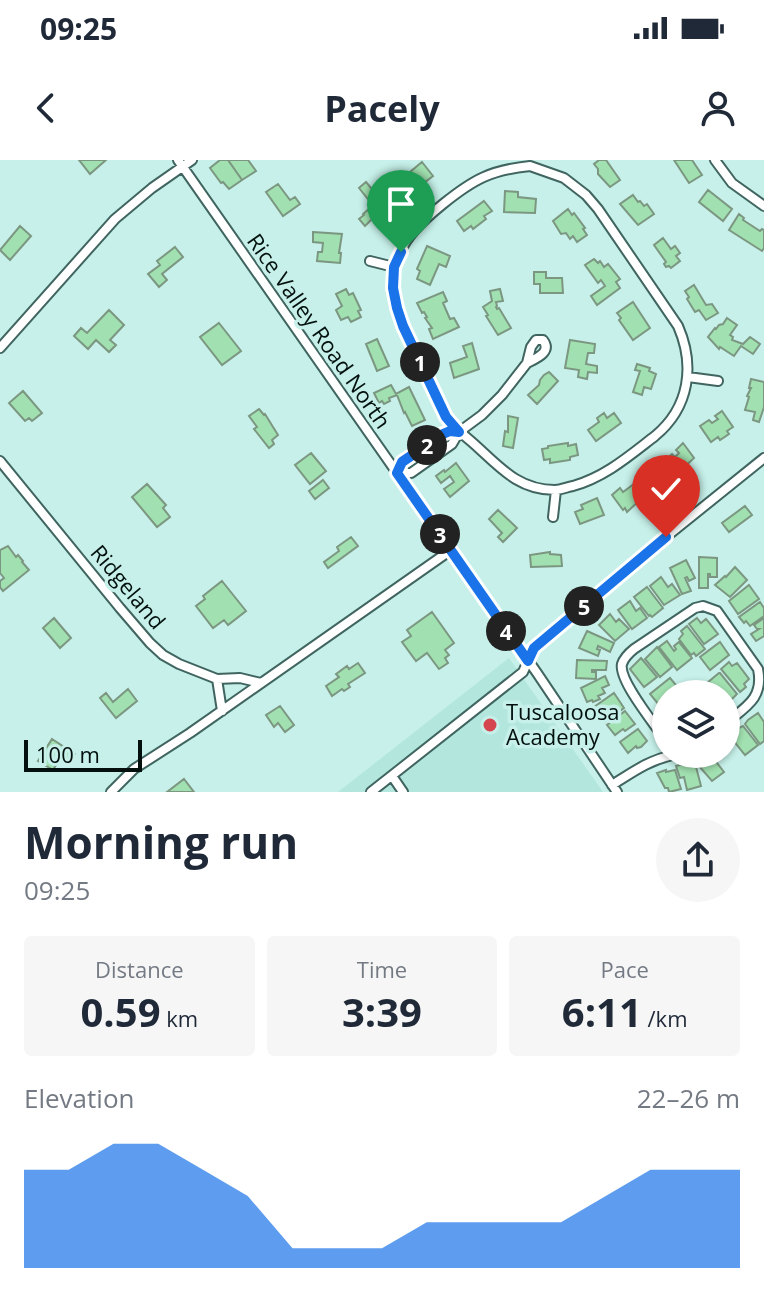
<!DOCTYPE html>
<meta charset="utf-8">
<style>
:root{--surface:#fff;--page:#f6f6f7;--text:#1f2937;--muted:#747a83;--accent:#1a73e8}
body{margin:0;font-family:"Open Sans",sans-serif;background:var(--page);color:var(--text);height:100vh;display:flex;flex-direction:column;font-size:30px;white-space:nowrap}
*{box-sizing:border-box;margin:0}
p{font-size:26px;color:var(--muted)}
.icon{flex:none;width:44px;height:44px;fill:none;stroke:currentColor;stroke-width:2;stroke-linecap:round;stroke-linejoin:round}
.map{position:relative;height:632px;overflow:hidden}
.side{display:flex;flex-direction:column;background:var(--surface);flex:1}
.side>*{flex:none}
.tools{position:absolute;left:652px;top:520px;display:grid;gap:16px}
.tools a{display:grid;place-items:center;width:88px;height:88px;border-radius:50%;background:var(--surface);box-shadow:0 2px 6px #0004;font-size:40px}
.scale{position:absolute;left:24px;bottom:20px;width:118px;box-sizing:border-box;padding-left:8px;border:4px solid #03100e;border-top:0;font-size:22px;line-height:28px;white-space:nowrap;color:#03100e;-webkit-text-stroke:6px #c6f0e9;paint-order:stroke}
.pin{position:absolute;display:grid;place-items:center;width:68px;height:68px;color:#fff;margin:-82px -34px;border-radius:50% 50% 50% 0;rotate:-45deg;box-shadow:0 0 8px #0007}
.pin .icon{rotate:45deg}
.km{position:absolute;width:40px;height:40px;margin:-20px;border-radius:50%;background:#222;color:#fff;font-size:22px;line-height:40px;text-align:center}
.round{display:grid;place-items:center;flex:none;width:84px;height:84px;border-radius:42px;background:var(--page)}
.headline{display:flex;align-items:center;justify-content:space-between;height:136px;padding:0 24px}
h1{font-size:44px;font-weight:700;line-height:60px}
.figures{display:grid;grid-template-columns:repeat(3,1fr);gap:12px;height:136px;padding:8px 24px}
.figures div{display:grid;align-content:center;border-radius:8px;background:var(--page);text-align:center}
.figures b{font-size:40px;font-weight:700}
.figures small{font-size:22px;font-weight:400}
.figures p{font-size:22px}
.chart{height:224px;padding:16px 24px}
.chart p{display:flex;justify-content:space-between}
.chart svg{width:100%;height:144px;margin-top:8px;fill:var(--accent);opacity:.7}
.status{display:flex;justify-content:space-between;align-items:center;height:56px;padding:0 40px;background:var(--surface);direction:ltr}
.status svg{height:22px;fill:currentColor}
header{display:flex;justify-content:space-between;align-items:center;height:104px;padding:0 24px;background:var(--surface);font-size:36px;font-weight:700}
.map>svg:first-child{display:block}
.built{fill:#b3e7de}
.building{fill:#a1e0b0;stroke:#7c9781;stroke-width:2}
.lines{fill:none;stroke-linecap:round;stroke-linejoin:round}
.minor-casing{stroke:#406560;stroke-width:12}
.minor{stroke:#fff;stroke-width:8}
.route-casing{stroke:#fff;stroke-width:16}
.route{stroke:#1a73e8;stroke-width:10}
.poi-dot{fill:#d54550;stroke:#c6f0e9;stroke-width:3}
.labels{text-anchor:middle;stroke-width:7;stroke-linejoin:round;paint-order:stroke}
.street-label{font-size:22px;fill:#03100e;stroke:#c6f0e9}
.poi-label{font-size:22px;fill:#03100e;stroke:#c6f0e9;text-anchor:start}
</style>
<div class="status"><b>09:25</b><svg viewBox="0 0 49 12"><path d="M0 12V9h3v3zM5 12V6h3v6zM10 12V3h3v9zM15 12V0h3v12zM26 1h20v11H26zM47 4h2v5h-2z"/></svg></div>
<header><svg class="icon" aria-label="back" viewBox="0 0 24 24"><path d="M15 5l-7 7 7 7"/></svg>Pacely<svg class="icon" aria-label="person" viewBox="0 0 24 24"><circle cx="12" cy="8" r="4"/><path d="M4 21q1-7 8-7t8 7"/></svg></header>
<div class="map">
<svg width="764" height="632" viewBox="0 0 764 632">
<rect width="100%" height="100%" fill="#c6f0e9"/>
<path class="built" d="M509 498 603 632H338Z"/>
<path class="building" d="M79 0H106L90 14Z
M220 0H228L242 20 229 29 223 22 221 23 210 8Z
M228 0H248L256 11 242 20Z
M599 0H606L620 20 610 27 598 14V9L594 4Z
M674 0H692L702 15 689 23Z
M422 2 433 16 408 35 399 24 410 15 411 17 413 16 410 12Z
M366 22 388 48 382 56 381 54 378 57 376 55 365 66 359 59 364 55 363 54 370 48 368 45 371 43 359 28Z
M278 24 290 40 295 37 300 44 283 56 266 32Z
M708 30 732 49 723 61 699 42Z
M505 31 518 32V37L536 39 535 53 504 52Z
M633 35 638 42 640 41 644 46 647 44 654 54 638 65 620 44Z
M484 41 492 51 484 56 486 59 473 69 471 66 464 71 457 61Z
M568 49 572 55 574 53 585 68 583 69 587 75 577 82 573 76 570 79 566 73 561 74 553 61Z
M739 54 744 58 743 60 760 71 762 69 764 70V88L762 91 729 70Z
M20 66 31 76 10 100 0 90Z
M313 72 342 74 339 93H341L340 103 317 101 318 92H322L323 83 313 82Z
M663 78 671 89 675 86 680 93 676 96 680 101 671 108 669 106 666 107 664 104 666 102 654 85Z
M427 86 450 96 446 107 439 104 430 125 417 119 420 111 417 109Z
M175 87 183 97 162 114 167 120 159 127 148 114 160 105 157 101Z
M594 99 598 103 600 101 604 107 608 104 620 119 616 122 620 128 597 145 591 136 605 126 601 120 598 123 585 105Z
M534 112H546V118H562L563 133H540V124H534Z
M694 125 706 145 712 144 718 153 706 160 699 150 695 152 687 139 689 137 685 131Z
M346 129 349 135 353 133 361 150 358 151 361 157 351 162 348 157 341 160 336 150 342 146 336 134Z
M500 129 503 141 496 142 497 146 496 147 497 149 499 148 511 168 498 175 486 156 488 155 483 147 492 141 490 131Z
M443 132 447 141 443 143 450 159 454 158 459 167 433 179 429 169 432 168 425 158 427 157 424 152 422 153 417 143Z
M633 142 650 168 633 180 619 160 621 158 617 153Z
M109 150 124 165 110 180 116 185 109 192 96 180 88 189 74 176 81 168 87 173Z
M727 158 737 165 730 175 733 177 732 180 743 184 750 177 760 184 753 194 741 186 734 196 720 187 719 189 708 177 715 168 716 169 719 165 723 164Z
M219 163 241 191 222 205 200 177Z
M377 179 389 206 377 211 366 184Z
M570 180 595 184 594 193H588L586 204 597 206V213L588 212 587 219 578 217 579 210 565 208Z
M472 183 479 209 454 218 450 203 467 197 463 186Z
M637 204 650 208 649 211 656 214 651 229 644 227 642 235 633 232 640 211 635 210Z
M549 212 558 221 537 244 528 235 539 225 540 220 544 215Z
M751 219 764 222V247L759 262 753 260 755 252 745 250 749 237 747 236 751 228H749Z
M391 225 396 234 409 227 425 260 412 266 405 252 404 253 397 235 389 238 390 241 384 244 382 241 379 243 374 233Z
M23 231 42 253 32 261 29 258 25 261 9 243Z
M259 249 264 255 265 254 278 275 272 280 274 284 269 288 254 269 257 267 249 256Z
M722 251 733 267 727 271 729 274 720 280 718 277 711 282 700 266 709 260 712 263 718 259 715 256Z
M604 253 607 258 614 253 621 263 596 281 588 270 599 262 597 258Z
M508 256 518 258 513 288 503 286 505 271 508 272Z
M568 283V286L576 284 578 295 570 297V300L550 303V299L544 300 542 289 548 288V286Z
M683 283 694 298 677 314 664 301 672 294 675 297 679 293 676 290Z
M311 293 326 311 310 324 295 305Z
M456 303 469 321 450 337 444 329 454 322 450 316 441 323 436 316 444 310 445 312Z
M642 318 650 330 638 339 640 340 627 352 625 348 623 350 612 335 620 328 623 332Z
M323 320 329 328 315 339 309 331Z
M147 324 166 345 163 348 170 357 157 367 132 337Z
M597 338 604 355 580 364 575 352 583 349 581 345Z
M745 346 752 355 729 372 722 363Z
M498 350 517 368 503 382 498 377 502 373 489 359Z
M351 377 358 386 328 408 324 402 339 391 337 387Z
M8 386 16 397 18 395 23 401 22 402 29 410 3 431 0 427V421L4 418 0 413V390Z
M550 392V394L561 395 562 406 531 407 530 395Z
M699 397 717 398V417H710V414H708V428H699Z
M686 400 695 418 689 421 687 417 685 418 691 431 682 434 670 408Z
M735 407 747 420 730 437 715 425 725 416 726 417Z
M661 417 668 427 672 424 680 435 664 445 650 426Z
M222 421 246 451 228 465 224 460 213 468 196 446 205 439 203 436Z
M749 425 759 439 738 454 729 441Z
M647 427 663 448 652 457 650 455 649 456 634 437Z
M630 441 636 451 640 448 647 458 632 469 618 450Z
M760 442 764 448V456L750 466 746 461 744 463 739 457Z
M432 452 454 483 445 490 449 495 445 498 448 503 439 509 427 493 416 501 402 482 411 476 407 470Z
M610 454 616 462 619 459 629 469 615 481 599 465Z
M54 458 71 478 60 488 43 468Z
M697 458 701 463 706 459 718 474 704 484 689 464Z
M764 458V476L756 481 751 474 759 469H757L754 465Z
M687 466 705 489 696 496 694 493 691 495 679 479 683 474 681 471Z
M587 471 614 483 610 492 598 486 597 489 600 490 598 496 579 488Z
M667 481 674 491 676 489 674 486 679 482 692 498 677 510 659 487Z
M720 482 729 495 710 510 700 497Z
M657 487 672 507 660 517 645 499Z
M641 498 657 517 644 527 630 509Z
M577 500 607 501 606 510H592V512H596V519L576 518Z
M729 502 732 506 737 503 749 519 744 524 746 527 740 532 721 509Z
M358 503 365 513 348 524 350 527 344 531 342 529 332 536 326 526 339 517 336 514 347 506 349 509Z
M719 513H720L737 534 730 541 729 540 726 542V534H716L707 523Z
M605 516 609 525 602 528 605 533 598 536 600 539 593 542 592 540 587 542 581 528Z
M670 518 681 531 677 534H666V543L661 546 659 545 650 534Z
M128 529 137 541 116 558 100 538 106 533 113 542Z
M614 533 624 548 605 562 594 547Z
M280 546 294 565 285 572 278 563 274 567 266 555Z
M625 551 635 564 625 571 623 569 615 575 607 565Z
M758 553 764 562V581L760 584 745 564 748 560Z
M738 566 739 568 743 566 758 585 745 595 729 575Z
M638 569 647 581 641 587 637 588 636 586 628 593 620 582Z
M52 579 75 594 69 603 61 597 53 610 38 601Z
M703 594H710L724 612 712 621 699 606 705 601 701 596Z
M687 603V605L695 603 701 626 687 630 684 617 680 618 676 606Z
M666 610V612L675 610 681 629 669 632 668 628H665L657 613Z
M184 619 194 632H167Z"/>
<g class="lines">
<g class="minor-casing">
<path id="minor" d="M178 0 537 513 617 632
M715 0 732 23 764 46
M530 6 564 18 586 35 598 49 678 166C695 205 690 247 655 276 629 296 605 317 573 326 567 327 561 330 555 330 517 330 498 305 473 283 464 275 454 268 447 258 439 246 434 232 429 219 413 186 384 143 395 105 403 78 422 61 443 44 474 19 491 10 530 6Z
M370 101 394 107
M536 180H543C552 192 537 198 527 203L531 187Z
M0 188 115 59 152 28 192 0
M688 217 718 221
M459 272 450 271 443 274 402 302 397 313H411L452 284 459 272 482 255 502 235 527 203
M0 301 120 448 150 483 163 495 179 504 217 519 240 518 261 523
M553 357 556 330
M217 519 222 551
M666 581C656 566 618 520 622 504 624 498 629 493 634 489L695 448 703 446 717 451 758 509C764 538 746 547 726 563
M392 616 403 632
M612 625C633 612 649 600 673 595
M111 632 134 609 190 573 451 390
M371 632 523 512 534 488 666 377 764 298"/>
</g>
<use href="#minor" class="minor"/>
</g>
<g class="lines">
<g class="route-casing">
<path id="route" d="M401 92 394 107 393 128 397 148 403 166 446 257 459 272 450 271 443 274 402 302 397 313 528 501 534 488 666 377"/>
</g>
<use href="#route" class="route"/>
</g>
<circle class="poi-dot" cx="490" cy="565" r="8"/>
<g class="labels">
<g class="street-label">
<text transform="translate(319 171) rotate(55)" y="8">Rice Valley Road North</text>
<text transform="translate(128 427) rotate(50)" y="8">Ridgeland</text>
</g>
<g class="poi-label">
<text x="506" y="560">Tuscaloosa<tspan x="506" dy="25">Academy</tspan></text>
</g>
</g>
</svg>
<div class="tools">
<a><svg class="icon" aria-label="layers" viewBox="0 0 24 24"><path d="M12 4l9 5-9 5-9-5zM3 14l9 5 9-5"/></svg></a>
</div>
<div class="scale">100 m</div>
<div class="pin" style="left:401px;top:92px;background:#1e9e55"><svg class="icon" aria-label="arrive" viewBox="0 0 24 24"><path d="M6 21V4h12l-3 4 3 4H6"/></svg></div>
<div class="pin" style="left:666px;top:377px;background:#d93025"><svg class="icon" aria-label="check" viewBox="0 0 24 24"><path d="M5 12l5 5 9-10"/></svg></div>
<b class="km" style="left:420px;top:202px">1</b>
<b class="km" style="left:427px;top:285px">2</b>
<b class="km" style="left:440px;top:374px">3</b>
<b class="km" style="left:506px;top:471px">4</b>
<b class="km" style="left:584px;top:446px">5</b>
</div>
<section class="side">
<div class="headline"><div><h1>Morning run</h1><p>09:25</p></div><a class="round"><svg class="icon" aria-label="share" viewBox="0 0 24 24"><path d="M12 15V3M7 8l5-5 5 5M5 13v7h14v-7"/></svg></a></div>
<div class="figures">
<div><p>Distance</p><b>0.59<small> km</small></b></div>
<div><p>Time</p><b>3:39</b></div>
<div><p>Pace</p><b>6:11<small> /km</small></b></div>
</div>
<div class="chart"><p><span>Elevation</span>22–26 m</p>
<svg viewBox="0 0 160 44" preserveAspectRatio="none"><path d="M0 44V14L10 14L20 6L30 6L40 14L50 22L60 38L70 38L80 38L90 30L100 30L110 30L120 30L130 22L140 14L150 14L160 14V44z"/></svg>
</div>
</section>
